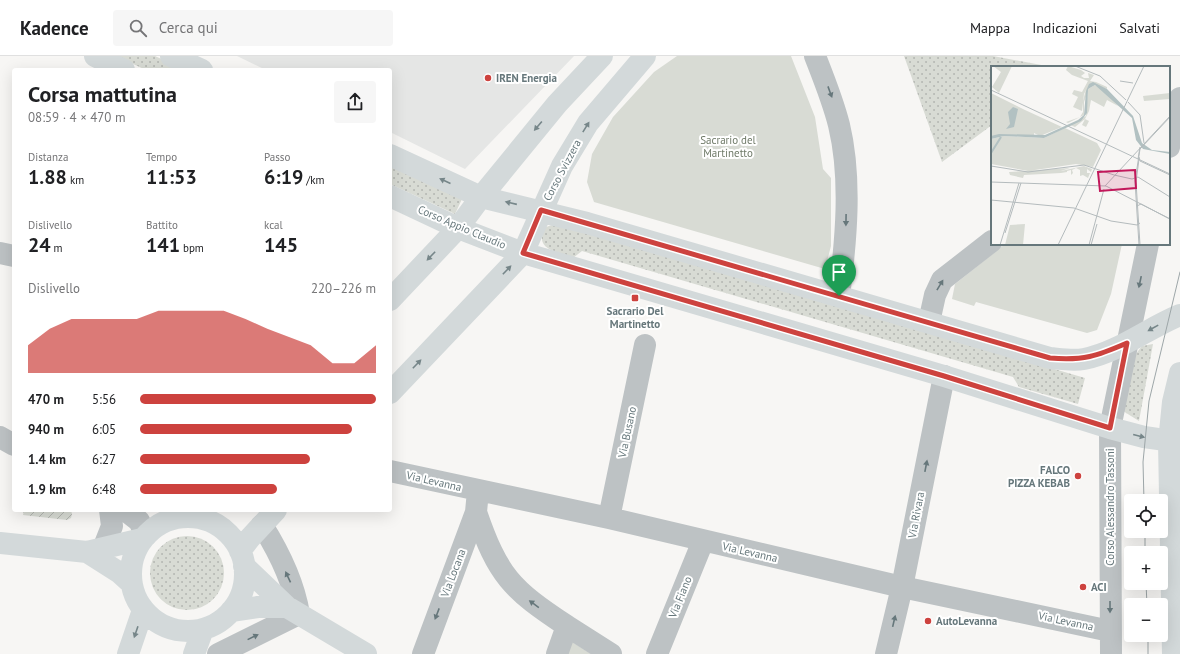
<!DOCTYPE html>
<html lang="it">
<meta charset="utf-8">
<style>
:root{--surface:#fff;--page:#f6f6f6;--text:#202124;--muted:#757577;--line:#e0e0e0;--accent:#cd423e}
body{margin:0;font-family:"PT Sans",sans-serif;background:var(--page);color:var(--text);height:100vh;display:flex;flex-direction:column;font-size:15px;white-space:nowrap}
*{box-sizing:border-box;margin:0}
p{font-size:13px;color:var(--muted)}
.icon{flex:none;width:22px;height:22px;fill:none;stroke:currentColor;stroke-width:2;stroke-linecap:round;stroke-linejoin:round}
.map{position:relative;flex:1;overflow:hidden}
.side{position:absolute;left:12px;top:12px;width:380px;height:444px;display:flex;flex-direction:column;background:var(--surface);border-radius:4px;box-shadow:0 4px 16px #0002}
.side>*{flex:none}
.buttons{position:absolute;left:1124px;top:438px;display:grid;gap:8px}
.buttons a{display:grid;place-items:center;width:44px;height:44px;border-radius:4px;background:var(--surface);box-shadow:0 4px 16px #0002;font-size:20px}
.pin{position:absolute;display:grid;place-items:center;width:34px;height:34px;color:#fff;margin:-41px -17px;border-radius:50% 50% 50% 0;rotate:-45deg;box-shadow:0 0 4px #0007}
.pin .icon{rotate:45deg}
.round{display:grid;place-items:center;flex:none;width:42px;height:42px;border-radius:4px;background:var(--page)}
.head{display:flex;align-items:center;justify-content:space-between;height:68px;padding:0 16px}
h1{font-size:22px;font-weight:600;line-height:30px}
.metrics{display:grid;grid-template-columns:repeat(3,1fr);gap:6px;height:68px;padding:4px 16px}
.metrics div{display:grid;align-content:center}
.metrics b{font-size:20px;font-weight:600}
.metrics small{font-size:11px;font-weight:400}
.metrics p{font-size:11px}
.chart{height:112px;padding:8px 16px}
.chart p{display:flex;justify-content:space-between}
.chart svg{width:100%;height:72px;margin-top:4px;fill:var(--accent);opacity:.7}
ul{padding:0 16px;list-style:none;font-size:13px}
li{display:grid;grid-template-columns:64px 48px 1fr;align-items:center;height:30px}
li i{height:10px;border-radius:5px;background:var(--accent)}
header{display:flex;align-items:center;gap:24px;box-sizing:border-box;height:56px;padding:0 20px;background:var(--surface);border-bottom:1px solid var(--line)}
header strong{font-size:19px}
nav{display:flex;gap:22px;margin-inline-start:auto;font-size:14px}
.search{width:280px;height:36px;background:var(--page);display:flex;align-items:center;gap:10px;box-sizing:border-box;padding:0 14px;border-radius:4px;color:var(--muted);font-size:15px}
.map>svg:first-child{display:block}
.built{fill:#e5e6e5}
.grass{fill:url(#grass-dots)}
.park{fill:#d8dbd4}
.garden{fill:url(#garden-furrows)}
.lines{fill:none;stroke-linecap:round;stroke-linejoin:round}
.street{stroke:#bdc2c4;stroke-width:22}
.secondary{stroke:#d3d9da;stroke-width:22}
.tram{stroke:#9da6a8;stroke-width:1}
.oneway{fill:#66777b}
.oneway2{fill:#768689}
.route-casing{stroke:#fff;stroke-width:8}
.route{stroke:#cd423e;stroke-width:5}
.poi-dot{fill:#cd423e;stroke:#fff;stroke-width:1.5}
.labels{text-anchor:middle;stroke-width:4;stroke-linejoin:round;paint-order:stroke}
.poi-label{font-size:11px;font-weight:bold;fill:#66777b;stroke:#fff;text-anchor:start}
.park-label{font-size:11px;fill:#6f7a68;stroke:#fff}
.street-label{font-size:11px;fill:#66777b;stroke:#fff}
.inset-river{fill:none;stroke:#b2c1c2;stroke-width:2}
.inset-road{fill:none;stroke:#b4bbbd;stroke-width:1}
.view{fill:#c2185b;fill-opacity:0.15;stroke:#c2185b;stroke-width:2}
.inset-edge{fill:none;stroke:#66777b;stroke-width:2}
</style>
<header>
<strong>Kadence</strong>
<div class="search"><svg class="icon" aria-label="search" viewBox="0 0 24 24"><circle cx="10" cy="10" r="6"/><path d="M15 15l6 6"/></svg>Cerca qui</div>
<nav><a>Mappa</a><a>Indicazioni</a><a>Salvati</a></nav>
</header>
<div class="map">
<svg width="1180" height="598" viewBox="0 0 1180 598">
<defs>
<pattern id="grass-dots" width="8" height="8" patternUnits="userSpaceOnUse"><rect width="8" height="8" fill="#d8dbd4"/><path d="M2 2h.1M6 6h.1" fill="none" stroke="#b3b6b1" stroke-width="1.8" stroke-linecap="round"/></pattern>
<pattern id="garden-furrows" width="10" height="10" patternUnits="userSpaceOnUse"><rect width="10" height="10" fill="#d8dbd4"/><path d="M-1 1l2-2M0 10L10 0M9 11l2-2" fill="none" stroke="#b3b6b1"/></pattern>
</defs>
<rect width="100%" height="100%" fill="#f7f6f4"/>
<path class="built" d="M237 0H574L465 113 390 76V14H266Z"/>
<path class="grass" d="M116 0H155L185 14H146Z
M904 0H993L1052 11H992V69L942 106Z
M390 110 462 143 455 158 390 128Z
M552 169H561L1085 322 1078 348 1019 331 1013 321 582 195 573 202C557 196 532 193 546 171Z
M1153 288 1139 365 1123 355 1131 304 1142 290Z
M150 517a37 37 0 1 1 74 0a37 37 0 1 1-74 0Z"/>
<path class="park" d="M677 0H791L815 61 823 113 831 122V190L825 213 594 146 587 126 592 98 613 61 654 16Z
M1005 188H1122L1111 238 1097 274 1087 277 976 246 974 250 952 243 955 228Z
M569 584 591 598H564Z"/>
<path class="garden" d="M24 454H71L72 458 71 462 67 464 23 459Z"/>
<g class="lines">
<path class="street" d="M815 0C824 23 833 45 839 69 852 123 846 185 839 240
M1169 91 1180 42
M0 197 14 200
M929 266 935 239 942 224 992 185
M0 381 14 389
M390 415 609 462 902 531 1110 575
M125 454 139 465 146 479
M476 456C498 520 511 533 567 570
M609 462 645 289
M103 493 112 470 110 454
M218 598 299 558C294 527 279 496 262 469
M423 598 476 456 478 435
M557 598 567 570 611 598
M657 598 703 485
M886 598 902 531 944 320
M1111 598 1110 372 1148 188"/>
<path class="secondary" d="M95 0 124 14
M171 0 202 14
M390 99 481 141 587 167 1050 302C1061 303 1073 305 1084 303 1119 296 1148 272 1180 259
M390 140 458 172 523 197 944 320 1110 372 1144 381 1180 386
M390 244 458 172 481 141 557 48 602 0
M390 337 523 197 562 110 588 67 645 0
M131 518a57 57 0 1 1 114 0a57 57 0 1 1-114 0Z
M0 487 87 496 142 483
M240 495 250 482 276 454
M87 496 120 517 131 527
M244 510 287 551 366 598
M231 555 258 551H287
M128 598 143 554
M194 598 203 573
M1173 598 1169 386 1173 346 1180 317"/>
<path class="tram" d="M1144 445 1143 406 1149 345 1180 216
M1145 475V497
M1146 527 1147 549
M1148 579V598"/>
</g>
<defs><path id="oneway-solid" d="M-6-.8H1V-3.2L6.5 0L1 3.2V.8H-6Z"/></defs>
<g class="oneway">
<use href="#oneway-solid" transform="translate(830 36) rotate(70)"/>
<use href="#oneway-solid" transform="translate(846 164) rotate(91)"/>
<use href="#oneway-solid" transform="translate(1140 226) rotate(102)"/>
<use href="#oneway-solid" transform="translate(940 229) rotate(-59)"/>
<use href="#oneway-solid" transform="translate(926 410) rotate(-79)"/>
<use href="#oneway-solid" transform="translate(288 521) rotate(-115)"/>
<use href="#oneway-solid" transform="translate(534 548) rotate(-144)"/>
<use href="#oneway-solid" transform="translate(1110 551) rotate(90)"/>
<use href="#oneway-solid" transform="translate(437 558) rotate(111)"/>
<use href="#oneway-solid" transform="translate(894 565) rotate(-77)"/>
<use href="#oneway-solid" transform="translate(253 581) rotate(-26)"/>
</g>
<g class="oneway2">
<use href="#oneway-solid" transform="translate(538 70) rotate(130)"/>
<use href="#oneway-solid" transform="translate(586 71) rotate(-58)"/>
<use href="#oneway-solid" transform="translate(445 125) rotate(-156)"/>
<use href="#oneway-solid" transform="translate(511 147) rotate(-167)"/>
<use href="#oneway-solid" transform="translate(431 200) rotate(134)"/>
<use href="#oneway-solid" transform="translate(507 214) rotate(-46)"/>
<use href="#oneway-solid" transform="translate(1153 272) rotate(151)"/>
<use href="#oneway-solid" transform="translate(417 308) rotate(-46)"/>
<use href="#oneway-solid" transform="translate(1139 380) rotate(14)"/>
<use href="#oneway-solid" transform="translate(136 576) rotate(109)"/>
</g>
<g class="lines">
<g class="route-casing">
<path id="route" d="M541 154 1050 302C1083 305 1097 300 1127 287L1110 372 944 320 523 197Z"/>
</g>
<use href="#route" class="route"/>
</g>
<g class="poi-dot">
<circle cx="488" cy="22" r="4"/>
<rect x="631" y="238" width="8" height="8" rx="2"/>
<circle cx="1078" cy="420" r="4"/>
<circle cx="1083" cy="531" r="4"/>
<circle cx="928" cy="565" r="4"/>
</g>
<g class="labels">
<g class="poi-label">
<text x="496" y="26">IREN Energia</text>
<text x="635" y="259" text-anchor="middle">Sacrario Del<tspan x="635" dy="13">Martinetto</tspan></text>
<text x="1070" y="418" text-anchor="end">FALCO<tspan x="1070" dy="13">PIZZA KEBAB</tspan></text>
<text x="1091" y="535">ACI</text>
<text x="936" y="569">AutoLevanna</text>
</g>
<g class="park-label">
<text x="728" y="88">Sacrario del<tspan x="728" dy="13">Martinetto</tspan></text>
</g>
<g class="street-label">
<text transform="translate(562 114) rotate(-62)" y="4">Corso Svizzera</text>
<text transform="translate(462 171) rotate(23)" y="4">Corso Appio Claudio</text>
<text transform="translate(627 376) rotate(-78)" y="4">Via Busano</text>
<text transform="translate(434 425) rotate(13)" y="4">Via Levanna</text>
<text transform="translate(1110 451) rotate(-90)" y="4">Corso Alessandro Tassoni</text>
<text transform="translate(916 459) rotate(-79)" y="4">Via Rivara</text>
<text transform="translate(750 496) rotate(13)" y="4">Via Levanna</text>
<text transform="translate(453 517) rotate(-69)" y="4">Via Locana</text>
<text transform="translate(680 541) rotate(-68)" y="4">Via Fiano</text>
<text transform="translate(1066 565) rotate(12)" y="4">Via Levanna</text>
</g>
</g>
<g transform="translate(991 10)">
<rect width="179" height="179" fill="#f7f6f4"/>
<path d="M77 0 90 4 94 7 90 10 93 12H98L97 7 103 9 99 15 105 16 116 21V23L100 17 93 36V49L77 57 75 56 89 51 92 46V35L97 15 81 9 75 4Z" fill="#d8dbd4"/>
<path d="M2 0H21L8 27 1 21 10 6ZM97 15 99 16 93 28 91 45 82 41 87 31 81 28 83 24 91 26ZM104 19 115 26 127 40 116 34 113 41 100 34 98 45 94 53 98 55 95 61 91 59 94 53 84 61 79 59 95 50 97 23ZM0 27 34 44 71 61 49 70 43 67V70H0ZM179 27V33L153 35 152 30ZM74 62 106 77 110 84 102 101 85 98 37 105 0 98V73L13 70 53 72ZM79 102 70 105V107L33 109 32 112 19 109 18 106ZM34 158 32 179H14L19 159Z" fill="#d8dbd4"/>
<path d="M93 100 101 103 100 106 96 103V107H99L97 112 92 109 89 110V104L85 102 81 104 82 107 80 109V104L76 105V108V106L70 107V105Z" fill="#d8dbd4"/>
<path d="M102 16 116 23 142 50 151 77 161 84 179 86V88L152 83 145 74 141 52 104 19 97 23 96 47 90 55 53 72 13 70 0 73V70L8 68 54 69 87 54 93 49 95 25 98 18ZM22 41 27 43 23 61 15 63 19 58 17 46Z" fill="#b2c1c2"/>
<path class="inset-river" d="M0 87 10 71"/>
<path class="inset-road" d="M84 0 109 10 135 34M129 15 142 17M0 24 179 108M137 36 149 49 153 77M148 91 149 95 179 109M147 93 149 81M148 93 145 116 149 179M0 100 37 106 93 99 123 109 141 113 147 111 179 131M0 116 115 120 179 153M114 120 179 50M0 134 83 142 120 155 146 159 149 157M146 140 150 138 179 153M14 167 30 117M9 179 28 117M67 179 153 0M98 179 113 123M100 179 106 158M148 179 144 115 149 83 179 51"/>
<path class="view" d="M144 104 145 122 109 125 107 106Z"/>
<rect width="179" height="179" class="inset-edge"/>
</g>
</svg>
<div class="buttons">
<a><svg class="icon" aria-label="locate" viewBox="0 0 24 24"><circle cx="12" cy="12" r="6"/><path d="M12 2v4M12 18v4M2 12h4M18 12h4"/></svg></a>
<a>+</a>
<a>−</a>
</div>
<div class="pin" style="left:839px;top:240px;background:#1e9e55"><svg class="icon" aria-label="arrive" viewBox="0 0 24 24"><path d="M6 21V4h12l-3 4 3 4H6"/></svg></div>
<section class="side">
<div class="head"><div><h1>Corsa mattutina</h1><p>08:59 · 4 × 470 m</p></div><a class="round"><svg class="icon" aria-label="share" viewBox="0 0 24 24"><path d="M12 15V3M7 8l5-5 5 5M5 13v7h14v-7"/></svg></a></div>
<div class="metrics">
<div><p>Distanza</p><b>1.88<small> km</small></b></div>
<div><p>Tempo</p><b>11:53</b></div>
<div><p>Passo</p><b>6:19<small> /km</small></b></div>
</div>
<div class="metrics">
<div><p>Dislivello</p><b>24<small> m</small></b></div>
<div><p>Battito</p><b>141<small> bpm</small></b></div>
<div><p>kcal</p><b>145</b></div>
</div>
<div class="chart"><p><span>Dislivello</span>220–226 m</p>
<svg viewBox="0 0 160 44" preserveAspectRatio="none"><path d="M0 44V27L10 17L20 11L30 11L40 11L50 11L60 6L70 6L80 6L90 6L100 11L110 17L120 22L130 27L140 38L150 38L160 27V44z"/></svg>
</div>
<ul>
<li><b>470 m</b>5:56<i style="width:100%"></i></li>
<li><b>940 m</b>6:05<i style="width:90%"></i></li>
<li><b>1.4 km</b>6:27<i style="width:72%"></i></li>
<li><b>1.9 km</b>6:48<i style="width:58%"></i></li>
</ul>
</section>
</div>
